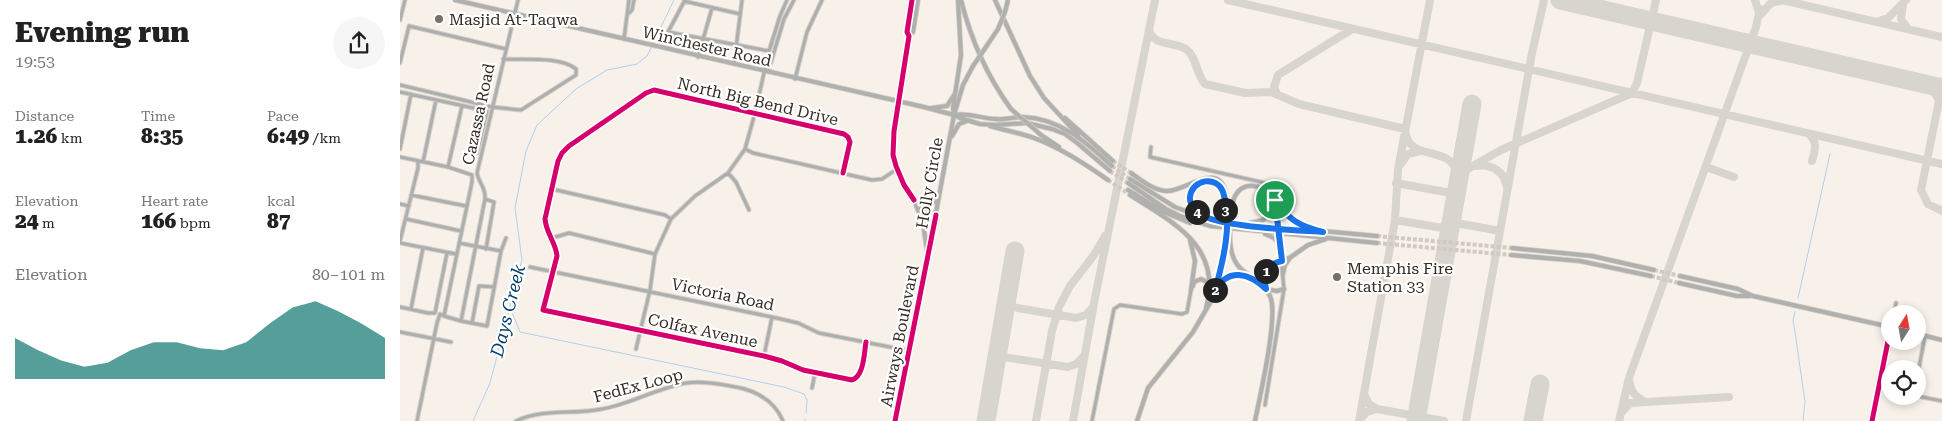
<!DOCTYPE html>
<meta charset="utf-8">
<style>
:root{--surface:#fff;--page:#f6f6f6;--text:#222;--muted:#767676;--accent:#0f766e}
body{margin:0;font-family:"Roboto Serif",serif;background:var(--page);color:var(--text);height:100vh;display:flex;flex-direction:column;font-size:19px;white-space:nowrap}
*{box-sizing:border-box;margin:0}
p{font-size:16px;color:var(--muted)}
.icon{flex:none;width:28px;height:28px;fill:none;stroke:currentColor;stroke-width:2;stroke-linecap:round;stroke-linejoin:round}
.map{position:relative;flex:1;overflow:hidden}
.details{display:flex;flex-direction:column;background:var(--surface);width:400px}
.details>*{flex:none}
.needle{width:32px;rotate:11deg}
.tools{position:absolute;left:1481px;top:305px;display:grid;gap:10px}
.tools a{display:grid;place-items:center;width:45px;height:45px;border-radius:50%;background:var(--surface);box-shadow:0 2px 8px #0003;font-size:25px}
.pin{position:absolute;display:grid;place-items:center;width:42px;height:42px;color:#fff;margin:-21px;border:2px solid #fff;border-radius:50%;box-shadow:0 1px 5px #0007}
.km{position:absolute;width:25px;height:25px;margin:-12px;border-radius:50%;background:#222;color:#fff;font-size:14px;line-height:25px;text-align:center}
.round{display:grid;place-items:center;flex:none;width:52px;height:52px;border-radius:26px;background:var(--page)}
.overview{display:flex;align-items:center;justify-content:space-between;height:85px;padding:0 15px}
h1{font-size:28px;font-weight:800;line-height:38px}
.figures{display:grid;grid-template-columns:repeat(3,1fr);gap:8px;height:85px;padding:5px 15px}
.figures div{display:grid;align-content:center}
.figures b{font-size:21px;font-weight:800}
.figures small{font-size:14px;font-weight:400}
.figures p{font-size:14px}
.chart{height:140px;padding:10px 15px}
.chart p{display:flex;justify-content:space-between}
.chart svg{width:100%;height:90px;margin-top:5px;fill:var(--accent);opacity:.7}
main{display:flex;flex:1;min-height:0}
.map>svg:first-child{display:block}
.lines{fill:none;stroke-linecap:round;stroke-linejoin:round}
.stream{stroke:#afd0f2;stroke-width:1}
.taxiway{stroke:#d8d4ce;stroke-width:8}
.runway{stroke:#d8d4ce;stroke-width:19}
.major-tunnel{stroke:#d1cac2;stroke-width:4;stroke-dasharray:4 2;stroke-linecap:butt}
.minor-casing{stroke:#d4cec7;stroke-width:5}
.major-casing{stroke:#d4cec7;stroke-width:5.5}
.minor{stroke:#acafae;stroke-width:3}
.major{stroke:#b0b0ae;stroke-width:4}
.major-bridge-casing{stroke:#d4cec7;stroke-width:5.5;stroke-linecap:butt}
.major-bridge{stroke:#b0b0ae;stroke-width:4}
.cycleway-casing{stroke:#fff;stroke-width:8}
.cycleway{stroke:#d6006c;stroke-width:5}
.route-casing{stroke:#fff;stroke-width:10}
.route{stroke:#1a73e8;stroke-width:6}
.poi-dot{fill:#797169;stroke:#fff;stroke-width:2}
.labels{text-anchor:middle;stroke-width:4.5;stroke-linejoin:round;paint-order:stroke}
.poi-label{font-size:16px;fill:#342c24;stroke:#fff;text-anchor:start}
.street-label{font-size:16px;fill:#342c24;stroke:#fff}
.water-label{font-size:18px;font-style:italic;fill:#043d6b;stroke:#fff}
</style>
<main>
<section class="details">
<div class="overview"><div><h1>Evening run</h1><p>19:53</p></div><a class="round"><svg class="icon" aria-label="share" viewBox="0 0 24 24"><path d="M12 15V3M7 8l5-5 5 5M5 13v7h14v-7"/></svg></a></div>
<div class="figures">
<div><p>Distance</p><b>1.26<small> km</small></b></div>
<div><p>Time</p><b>8:35</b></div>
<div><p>Pace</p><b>6:49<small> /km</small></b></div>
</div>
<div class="figures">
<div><p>Elevation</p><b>24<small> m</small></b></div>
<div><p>Heart rate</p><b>166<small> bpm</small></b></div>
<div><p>kcal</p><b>87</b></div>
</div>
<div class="chart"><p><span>Elevation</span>80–101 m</p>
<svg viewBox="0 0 160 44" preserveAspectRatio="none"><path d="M0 44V24L10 30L20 35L30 38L40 36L50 30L60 26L70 26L80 29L90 30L100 26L110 17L120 9L130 6L140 11L150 17L160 24V44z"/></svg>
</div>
</section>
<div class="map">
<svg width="1542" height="421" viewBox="0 0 1542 421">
<rect width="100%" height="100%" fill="#f8f1ea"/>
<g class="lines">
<path class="stream" d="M1398 298 1430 154
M111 310 120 332 384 387 404 394 407 400 406 413
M1395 312 1393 320 1395 332 1405 402 1403 421
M73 421 90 383 122 260 115 208 126 151 137 125 176 89 207 70 237 64 247 56 274 0
M405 421V419"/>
<path class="taxiway" d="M828 0 1542 164
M1355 0 1359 13
M1382 0 1542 37
M1503 3 1501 19 1508 29
M1360 15 1371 3 1384 0
M1479 21 1488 18 1506 0
M749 29C753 47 773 41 786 49 797 57 796 74 805 84L845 93 871 92 899 104 1005 129C1008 167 1056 139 1058 181
M1524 84 1533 89 1539 101 1521 190 1528 204 1542 211
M877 94 874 87 878 75 952 29
M1409 134C1418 142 1415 151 1412 161
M1000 165 1008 154 1020 151
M1076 166C1092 163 1105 172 1107 188
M1306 167 1334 177
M1058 181 1064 171 1101 150 1232 93 1237 83 1256 0
M996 183 1056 194
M995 220 1049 229
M1051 222 1100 231
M606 306 676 318 686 315 692 308
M597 356 668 367 676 364 683 357
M1229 380C1231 391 1234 396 1244 401
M977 409 1044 421
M1221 413 1230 403 1329 397
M960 419 967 412 977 409 969 404 964 394
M636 421 652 331 659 307 670 286 694 255 705 236
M673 421 694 303 755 0
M959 421 995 220 998 169 1030 0
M1066 421 1132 53 1144 0
M1219 421 1229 378 1356 27 1360 9"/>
<path class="runway" d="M1160 0 1542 88
M586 421 615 251
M1016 421 1072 104
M1133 421 1140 384"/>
<path class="major-tunnel" d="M713 161 731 173
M712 166 730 179
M710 171 728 183
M708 180 730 195
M977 236 1112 248
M977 243 1111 255
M1254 270 1280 276
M1251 276 1279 283"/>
<g class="minor-casing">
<path id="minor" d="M285 0 268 32 369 51
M284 1 340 14
M229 13 232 10 234 0
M0 20 5 0
M224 39 229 0
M298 57 312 8
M0 63 9 26 106 49
M334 64 342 0
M368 72 384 19 394 0
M395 79 407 32 422 0
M0 85 92 107 121 110 176 75V69C160 56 124 60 103 59
M0 92 87 111 77 153
M751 147 750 157 874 185 884 289 865 405
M0 149 11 94
M345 149 353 153 472 180 482 179 497 169
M0 157 48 167 72 175V182L44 316
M23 162 36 100
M48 167 62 106
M328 173 336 182 349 210
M443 173 450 142 448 137 444 134 254 90 246 93 169 146 162 153 158 161 145 219C146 233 156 243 157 256L143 310 364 356 382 361 403 370 452 380C464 376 464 354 466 342
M152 189 265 215 271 219
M11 195 66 206
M85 199 94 202 86 249
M0 204 9 206
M6 219 61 231
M152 238 169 233 255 254
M0 241 18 168V161
M0 243 56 254
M59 243 101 251
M130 267 372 317 398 323 419 333 510 351
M0 307 28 313H35L47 253
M11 309 23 248
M1494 314 1496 303
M44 316 61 321 87 326 101 251 106 238
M61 321 85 199C86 187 79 184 77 173L118 0
M72 323 79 286 94 287
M0 332 51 342
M236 349 250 290 255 254 271 219 295 196 328 173 345 149 355 113 369 51 380 16 387 0
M364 356 372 317
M1518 373 1525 336
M412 388 415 373
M1517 396 1542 401
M17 421 37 323 40 314 44 316
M116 421C143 408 174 415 202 409 231 404 257 388 286 383 303 381 319 384 336 387 357 391 374 400 383 421
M692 421 714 309 720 305 782 314 787 312 791 290"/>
</g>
<g class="major-casing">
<path id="major" d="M55 0 524 107 554 115 560 118 580 124 595 125 627 123 652 129 665 134 676 142 710 171
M512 0 507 32 509 36C506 59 503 82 499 105 496 121 491 139 493 155 496 180 514 205 536 215
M561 0C571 40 587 76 611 109
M595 0 630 76 644 98 678 135
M509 36 513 32 518 0
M588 44 598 29
M532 108 547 106 554 95
M554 115C568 112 582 119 596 119 605 120 614 117 623 117 660 118 687 143 712 166
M554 115 563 85 573 66
M665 118 713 161
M590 126C604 130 620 133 634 138 661 148 685 164 708 180
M641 135 659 147
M552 136 559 124 567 121
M731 173C741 180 753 190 766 191 784 193 818 159 826 193 829 202 829 212 830 221
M730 179 775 207 807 219 844 224 977 236
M728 183 766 209 780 216 810 226 977 243
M728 190 764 212 790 223
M730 195C774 223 823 247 806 308
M875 200C885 214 894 223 911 229
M518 203C528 208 533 204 539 196
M521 208 526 220 523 224
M801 215 793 208 790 197C794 184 809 173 820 188 826 195 825 207 826 216
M831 216C832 209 832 202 835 196 843 181 861 184 869 195L870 210 863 220 850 223
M865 234 874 238 880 245
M830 238C831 280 858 270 870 296 879 315 860 396 855 421
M790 240 795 261 791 290
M1112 248 1192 256 1254 270
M1111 255 1180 261 1251 276
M528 256 554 115 553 108 561 55 558 0
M883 274 885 265 890 258
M1280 276 1338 289 1353 296 1490 327
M1279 283 1337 296H1350
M793 286 794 282 801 279 807 282 808 286
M818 286C825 273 837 274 849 278
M866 289 865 275 870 265 891 257 908 245 926 239
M866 289 877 291 884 289
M1518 334 1542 340
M495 421 528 256 523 224 515 202
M737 421 748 388 793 332 810 303 824 259 826 238
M1472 421 1490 331"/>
</g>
<use href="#minor" class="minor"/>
<use href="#major" class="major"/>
<g class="major-bridge-casing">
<path id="major-bridge" d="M598 29 605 12 608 0
M573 66 588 44
M611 109 641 135
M826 216V238
M830 221V238"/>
</g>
<use href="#major-bridge" class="major-bridge"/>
<g class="cycleway-casing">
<path id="cycleway" d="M512 0 507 32 509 36 494 131 493 155 496 166 504 185 514 200
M443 173 450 142 448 137 444 134 254 90 246 93 169 146 162 153 158 161 145 219C146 233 156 243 157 256L143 310 364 356 382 361 403 370 452 380C464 376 464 354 466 342
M495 421 536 215
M1472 421 1490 331"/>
</g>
<use href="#cycleway" class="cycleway"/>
</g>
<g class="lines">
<g class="route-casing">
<path id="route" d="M875 200 882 261C866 264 863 275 866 289 849 273 828 267 815 291 823 261 833 223 823 192 817 175 792 179 790 197 789 203 794 209 798 213 815 227 897 230 923 232 899 226 889 220 875 200"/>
</g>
<use href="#route" class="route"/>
</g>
<g class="poi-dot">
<circle cx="39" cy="19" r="5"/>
<circle cx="937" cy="277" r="5"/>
</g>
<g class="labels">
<g class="poi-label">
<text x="49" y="25">Masjid At-Taqwa</text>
<text x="947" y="274">Memphis Fire<tspan x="947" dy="18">Station 33</tspan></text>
</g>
<g class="street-label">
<text transform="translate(307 46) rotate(13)" y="6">Winchester Road</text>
<text transform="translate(358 101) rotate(13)" y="6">North Big Bend Drive</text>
<text transform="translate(78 114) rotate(-78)" y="6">Cazassa Road</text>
<text transform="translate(529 183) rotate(-80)" y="6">Holly Circle</text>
<text transform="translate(323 294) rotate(12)" y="6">Victoria Road</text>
<text transform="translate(303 330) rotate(12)" y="6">Colfax Avenue</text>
<text transform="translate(499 336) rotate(-79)" y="6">Airways Boulevard</text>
<text transform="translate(238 385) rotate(-15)" y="6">FedEx Loop</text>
</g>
<g class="water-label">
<text transform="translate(108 311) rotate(-76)" y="6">Days Creek</text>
</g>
</g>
</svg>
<div class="tools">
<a><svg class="needle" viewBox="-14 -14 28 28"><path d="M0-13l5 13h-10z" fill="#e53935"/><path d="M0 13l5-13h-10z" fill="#767676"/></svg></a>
<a><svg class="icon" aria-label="locate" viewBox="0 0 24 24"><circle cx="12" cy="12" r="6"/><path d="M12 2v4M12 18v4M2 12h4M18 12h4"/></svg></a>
</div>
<div class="pin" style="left:875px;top:200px;background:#1e9e55"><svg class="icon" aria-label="arrive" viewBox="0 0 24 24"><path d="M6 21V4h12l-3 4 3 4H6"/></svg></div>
<b class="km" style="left:866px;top:271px">1</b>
<b class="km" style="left:815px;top:290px">2</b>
<b class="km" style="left:825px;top:210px">3</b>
<b class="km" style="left:797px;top:212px">4</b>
</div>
</main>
